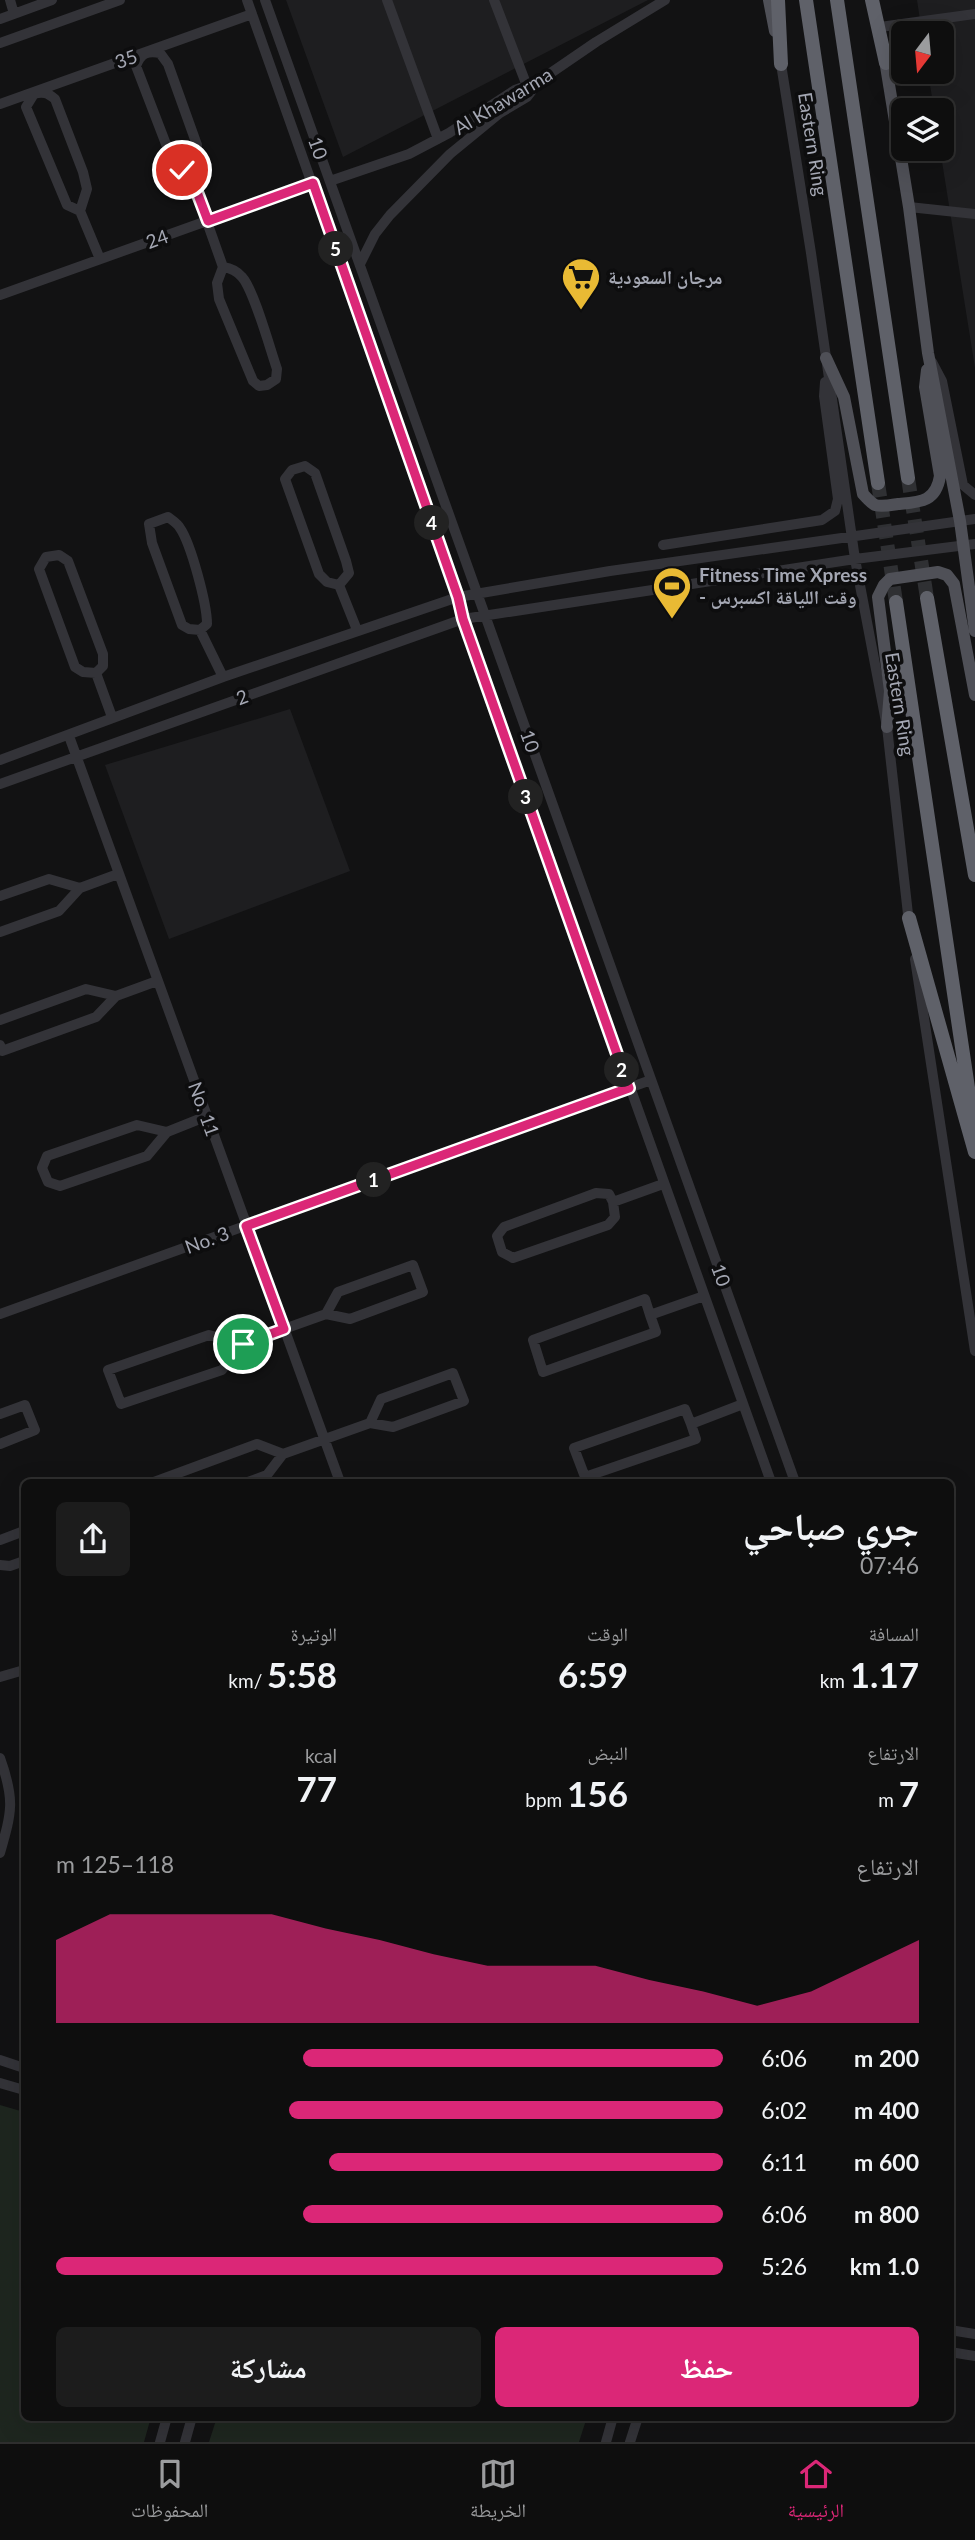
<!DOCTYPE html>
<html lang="ar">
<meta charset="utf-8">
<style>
:root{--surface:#0e0e0e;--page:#1c1c1c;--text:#f1f3f6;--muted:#9b9c9e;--line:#2e2e2e;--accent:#db2777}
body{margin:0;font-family:Lato,"Noto Naskh Arabic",sans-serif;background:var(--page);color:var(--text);direction:rtl;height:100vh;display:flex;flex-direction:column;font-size:26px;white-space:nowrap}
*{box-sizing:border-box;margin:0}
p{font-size:23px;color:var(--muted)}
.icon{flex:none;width:38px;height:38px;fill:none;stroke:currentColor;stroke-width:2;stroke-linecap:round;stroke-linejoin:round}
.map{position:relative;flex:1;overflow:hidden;direction:ltr}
.details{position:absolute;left:21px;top:1479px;width:933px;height:942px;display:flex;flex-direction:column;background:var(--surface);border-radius:10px;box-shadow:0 7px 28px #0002,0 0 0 2px var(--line);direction:rtl}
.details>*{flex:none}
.needle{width:46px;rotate:196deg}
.tools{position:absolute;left:891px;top:21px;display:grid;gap:14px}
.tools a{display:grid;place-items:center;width:63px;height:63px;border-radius:10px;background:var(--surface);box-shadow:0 7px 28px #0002,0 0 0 2px var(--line);font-size:35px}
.pin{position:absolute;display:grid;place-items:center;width:60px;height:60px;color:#fff;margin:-30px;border:4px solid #fff;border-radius:50%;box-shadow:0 2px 7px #0007}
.km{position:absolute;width:35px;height:35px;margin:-18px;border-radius:50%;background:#222;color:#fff;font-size:19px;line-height:35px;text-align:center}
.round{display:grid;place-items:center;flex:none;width:74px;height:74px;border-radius:10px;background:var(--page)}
.head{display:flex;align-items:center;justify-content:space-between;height:119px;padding:0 35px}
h1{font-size:38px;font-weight:700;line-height:52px}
.stats{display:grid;grid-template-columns:repeat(3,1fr);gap:10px;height:119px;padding:7px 35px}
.stats div{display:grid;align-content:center}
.stats b{font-size:35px;font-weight:700}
.stats small{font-size:19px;font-weight:400}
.stats p{font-size:19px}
.chart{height:196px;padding:14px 35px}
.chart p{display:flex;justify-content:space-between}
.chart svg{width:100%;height:126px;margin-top:7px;fill:var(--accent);opacity:.7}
.action{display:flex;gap:14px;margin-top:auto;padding:14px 35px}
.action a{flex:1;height:80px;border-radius:10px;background:var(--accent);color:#fff;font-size:28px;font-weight:700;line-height:80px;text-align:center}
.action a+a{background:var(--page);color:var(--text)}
ul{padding:0 35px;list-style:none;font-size:23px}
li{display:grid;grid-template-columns:112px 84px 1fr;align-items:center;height:52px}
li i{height:18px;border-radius:9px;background:var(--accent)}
.menu{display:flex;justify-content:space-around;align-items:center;height:98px;border-top:2px solid var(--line);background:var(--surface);font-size:19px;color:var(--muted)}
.menu a{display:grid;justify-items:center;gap:4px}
.menu .current{color:var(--accent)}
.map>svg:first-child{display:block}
.built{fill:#1e1e20}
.green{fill:#1e261f}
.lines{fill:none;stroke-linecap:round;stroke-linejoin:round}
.highway-tunnel{stroke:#2f3033;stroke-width:14;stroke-dasharray:14 7;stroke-linecap:butt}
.minor{stroke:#333338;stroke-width:10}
.major{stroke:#4f5057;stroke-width:12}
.highway{stroke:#5f6169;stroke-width:14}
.route-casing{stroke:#fff;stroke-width:14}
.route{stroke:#db2777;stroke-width:9}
.labels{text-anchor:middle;stroke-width:7;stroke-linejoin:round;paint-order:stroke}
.street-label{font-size:19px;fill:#a4a7b3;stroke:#0d0d0e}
.poi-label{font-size:19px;font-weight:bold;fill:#a4a7b3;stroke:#0d0d0e;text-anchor:start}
</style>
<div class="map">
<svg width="975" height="2442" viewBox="0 0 975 2442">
<rect width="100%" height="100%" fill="#121213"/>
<path class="built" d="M286 0H648L343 157Z
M917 0H975V368L940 149 942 110H934L928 72H942V33H922Z
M290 709 350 871 169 939 105 765Z"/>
<path class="green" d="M0 2105 24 2112V2417H151L144 2442H0Z
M217 2417H587L579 2442H209Z"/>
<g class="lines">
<path class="highway-tunnel" d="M908 478 927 598
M878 483 896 602"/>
<path class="minor" d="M10 0 14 14
M247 0 458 597 463 619 771 1482
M265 0 795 1482
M387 0 438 139
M494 0 527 86
M0 19 52 0
M880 27 975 14
M0 43 120 0
M781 64 811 253 855 559 887 727 909 923
M0 104 252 14
M189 171H182L174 165 136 66C141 53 147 51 160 53L168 64 197 145 196 161 189 171 223 267 217 283 219 299 253 381 259 386 267 385 276 379 277 369C270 349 254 290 242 277 237 271 230 268 223 267
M330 181 409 154 449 133 515 90 539 81 596 42 665 0
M909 207 975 214
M80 211 67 205 26 107 34 94C43 91 48 93 55 99L83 172 87 189 80 211 100 259
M360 264 375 234 390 215 450 154 500 113 527 97 537 84
M0 295 313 183
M932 362 942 381 963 485 975 495
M663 545 822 520 835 511 838 499 824 396 825 382
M339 585 327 582 319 574 285 479 292 470 305 466 315 473 346 561 349 573 339 585 357 630
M200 630 189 629 182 625 152 543 149 524 168 517C172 520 178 524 180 528 191 544 207 604 207 624L200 630 223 677
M96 673 83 672 75 667 39 569 46 557 59 555 68 561 103 654V666L96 673 112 717
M69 736 340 1482
M0 760 223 677 458 597 610 571 975 519
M0 784 463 619 855 559 975 544
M0 896 49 879 80 888
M0 932 59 911 80 888 118 874
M915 959 975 1351
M0 1020 86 989 116 996
M0 1045 2 1051 96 1017 116 996 157 981
M167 1132 137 1125 47 1156 42 1168 48 1182 60 1186 147 1156 167 1132 207 1116
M613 1202 615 1217 608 1225 513 1258 502 1252 497 1236 504 1227 596 1193 609 1194 613 1202 663 1184
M0 1314 651 1080
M650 1315 656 1332 543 1372 533 1340 645 1299 650 1315 704 1296
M242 1344 209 1335 108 1370 121 1404 222 1370 242 1344 326 1314 350 1319 423 1292 413 1265 338 1292 326 1314
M0 1414 25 1405 35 1430 0 1444
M691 1424 696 1439 585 1477 574 1448 685 1409 691 1424 743 1404
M154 1482 257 1444 283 1454
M248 1482 267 1475 283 1454 370 1423 393 1427 464 1401 453 1373 381 1399 370 1423
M0 1540 24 1531
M0 1565 10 1566 24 1561
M0 1677 24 1670
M0 1758C15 1800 12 1811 0 1853
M0 2060 24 2068
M0 2083 24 2090
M950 2330 975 2334
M950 2352 975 2356
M160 2442 167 2417
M185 2442 192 2417
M606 2442 613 2417
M630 2442 638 2417"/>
<path class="major" d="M769 0 775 31
M884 54 909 207 928 353 960 521 975 631
M826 358 844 397 863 494C867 498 870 502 875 505 882 507 891 505 898 504 920 502 936 502 940 476L925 387 927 370
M887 727 890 691 878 597 884 585 890 579 938 572 947 575 954 584 975 695"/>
<path class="highway" d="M778 0 781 64
M806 0 878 483
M837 0 908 478
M872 0 886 63
M927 598 975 875
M896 602 975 1135
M909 918 975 1152"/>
</g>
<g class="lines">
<g class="route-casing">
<path id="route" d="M182 170 189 171 208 221 313 183 458 597 463 619 629 1088 246 1226 284 1329 243 1344"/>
</g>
<use href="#route" class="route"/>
</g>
<defs>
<g id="supermarket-pin" transform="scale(2.0125)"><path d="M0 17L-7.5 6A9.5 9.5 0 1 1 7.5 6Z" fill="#e9ba34" stroke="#0d0d0e"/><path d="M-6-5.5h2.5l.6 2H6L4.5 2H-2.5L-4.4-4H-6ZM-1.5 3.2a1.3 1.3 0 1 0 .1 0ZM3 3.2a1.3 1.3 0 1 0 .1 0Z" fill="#111"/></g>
<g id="stadium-pin" transform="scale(2.0125)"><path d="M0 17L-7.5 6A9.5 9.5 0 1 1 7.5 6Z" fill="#e9ba34" stroke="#0d0d0e"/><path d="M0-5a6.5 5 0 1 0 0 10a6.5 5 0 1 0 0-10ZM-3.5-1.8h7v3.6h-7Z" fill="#111"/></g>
</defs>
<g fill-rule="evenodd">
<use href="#supermarket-pin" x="581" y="277"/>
<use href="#stadium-pin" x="672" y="586"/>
</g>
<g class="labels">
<g class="street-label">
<text transform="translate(126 59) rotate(-20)" y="7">35</text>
<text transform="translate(503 101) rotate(-31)" y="7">Al Khawarma</text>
<text transform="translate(813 144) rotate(81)" y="7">Eastern Ring</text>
<text transform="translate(318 148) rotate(70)" y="7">10</text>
<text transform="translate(157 239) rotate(-20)" y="7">24</text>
<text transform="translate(242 697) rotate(-20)" y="7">2</text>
<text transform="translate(900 704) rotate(81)" y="7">Eastern Ring</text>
<text transform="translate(530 741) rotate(70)" y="7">10</text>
<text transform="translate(204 1109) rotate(70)" y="7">No. 11</text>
<text transform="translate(207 1240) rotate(-20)" y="7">No. 3</text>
<text transform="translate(721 1275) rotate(70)" y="7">10</text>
</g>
<g class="poi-label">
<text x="608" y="284">مرجان السعودية</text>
<text x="699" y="582">Fitness Time Xpress<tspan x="699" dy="22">- وقت اللياقة اكسبرس</tspan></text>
</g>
</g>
</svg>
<div class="tools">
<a><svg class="needle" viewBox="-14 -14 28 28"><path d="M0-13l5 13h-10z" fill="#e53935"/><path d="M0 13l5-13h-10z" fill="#9b9c9e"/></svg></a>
<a><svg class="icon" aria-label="layers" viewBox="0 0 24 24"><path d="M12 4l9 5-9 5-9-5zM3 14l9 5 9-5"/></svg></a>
</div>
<div class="pin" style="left:243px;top:1344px;background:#1e9e55"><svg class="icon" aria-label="arrive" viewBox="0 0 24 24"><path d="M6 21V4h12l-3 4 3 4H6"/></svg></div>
<div class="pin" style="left:182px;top:170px;background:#d93025"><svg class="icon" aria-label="check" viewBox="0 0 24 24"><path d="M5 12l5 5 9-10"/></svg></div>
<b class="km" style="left:374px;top:1180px">1</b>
<b class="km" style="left:622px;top:1070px">2</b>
<b class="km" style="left:526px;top:797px">3</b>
<b class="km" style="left:432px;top:523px">4</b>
<b class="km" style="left:336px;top:249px">5</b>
<section class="details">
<div class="head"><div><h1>جري صباحي</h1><p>07:46</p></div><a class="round"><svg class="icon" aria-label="share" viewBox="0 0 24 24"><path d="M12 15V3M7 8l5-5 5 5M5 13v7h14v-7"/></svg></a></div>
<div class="stats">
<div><p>المسافة</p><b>1.17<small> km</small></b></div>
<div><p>الوقت</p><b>6:59</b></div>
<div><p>الوتيرة</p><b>5:58<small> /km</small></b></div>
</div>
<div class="stats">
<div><p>الارتفاع</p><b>7<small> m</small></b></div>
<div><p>النبض</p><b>156<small> bpm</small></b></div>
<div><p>kcal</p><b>77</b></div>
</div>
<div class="chart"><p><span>الارتفاع</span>118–125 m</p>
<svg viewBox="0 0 160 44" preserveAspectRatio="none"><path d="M0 44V15L10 6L20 6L30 6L40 6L50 11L60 15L70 20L80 24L90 24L100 24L110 29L120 33L130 38L140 33L150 24L160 15V44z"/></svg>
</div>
<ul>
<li><b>200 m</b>6:06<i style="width:63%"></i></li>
<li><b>400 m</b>6:02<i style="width:65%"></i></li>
<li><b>600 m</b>6:11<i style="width:59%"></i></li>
<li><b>800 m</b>6:06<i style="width:63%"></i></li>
<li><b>1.0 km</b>5:26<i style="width:100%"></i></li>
</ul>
<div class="action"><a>حفظ</a><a>مشاركة</a></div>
</section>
</div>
<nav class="menu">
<a class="current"><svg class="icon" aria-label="home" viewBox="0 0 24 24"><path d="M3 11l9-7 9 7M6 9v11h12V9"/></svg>الرئيسية</a>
<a><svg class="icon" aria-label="map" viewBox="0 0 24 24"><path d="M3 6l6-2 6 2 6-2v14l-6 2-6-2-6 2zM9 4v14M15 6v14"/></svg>الخريطة</a>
<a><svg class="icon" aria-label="saved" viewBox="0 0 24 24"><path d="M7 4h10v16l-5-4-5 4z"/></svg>المحفوظات</a>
</nav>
